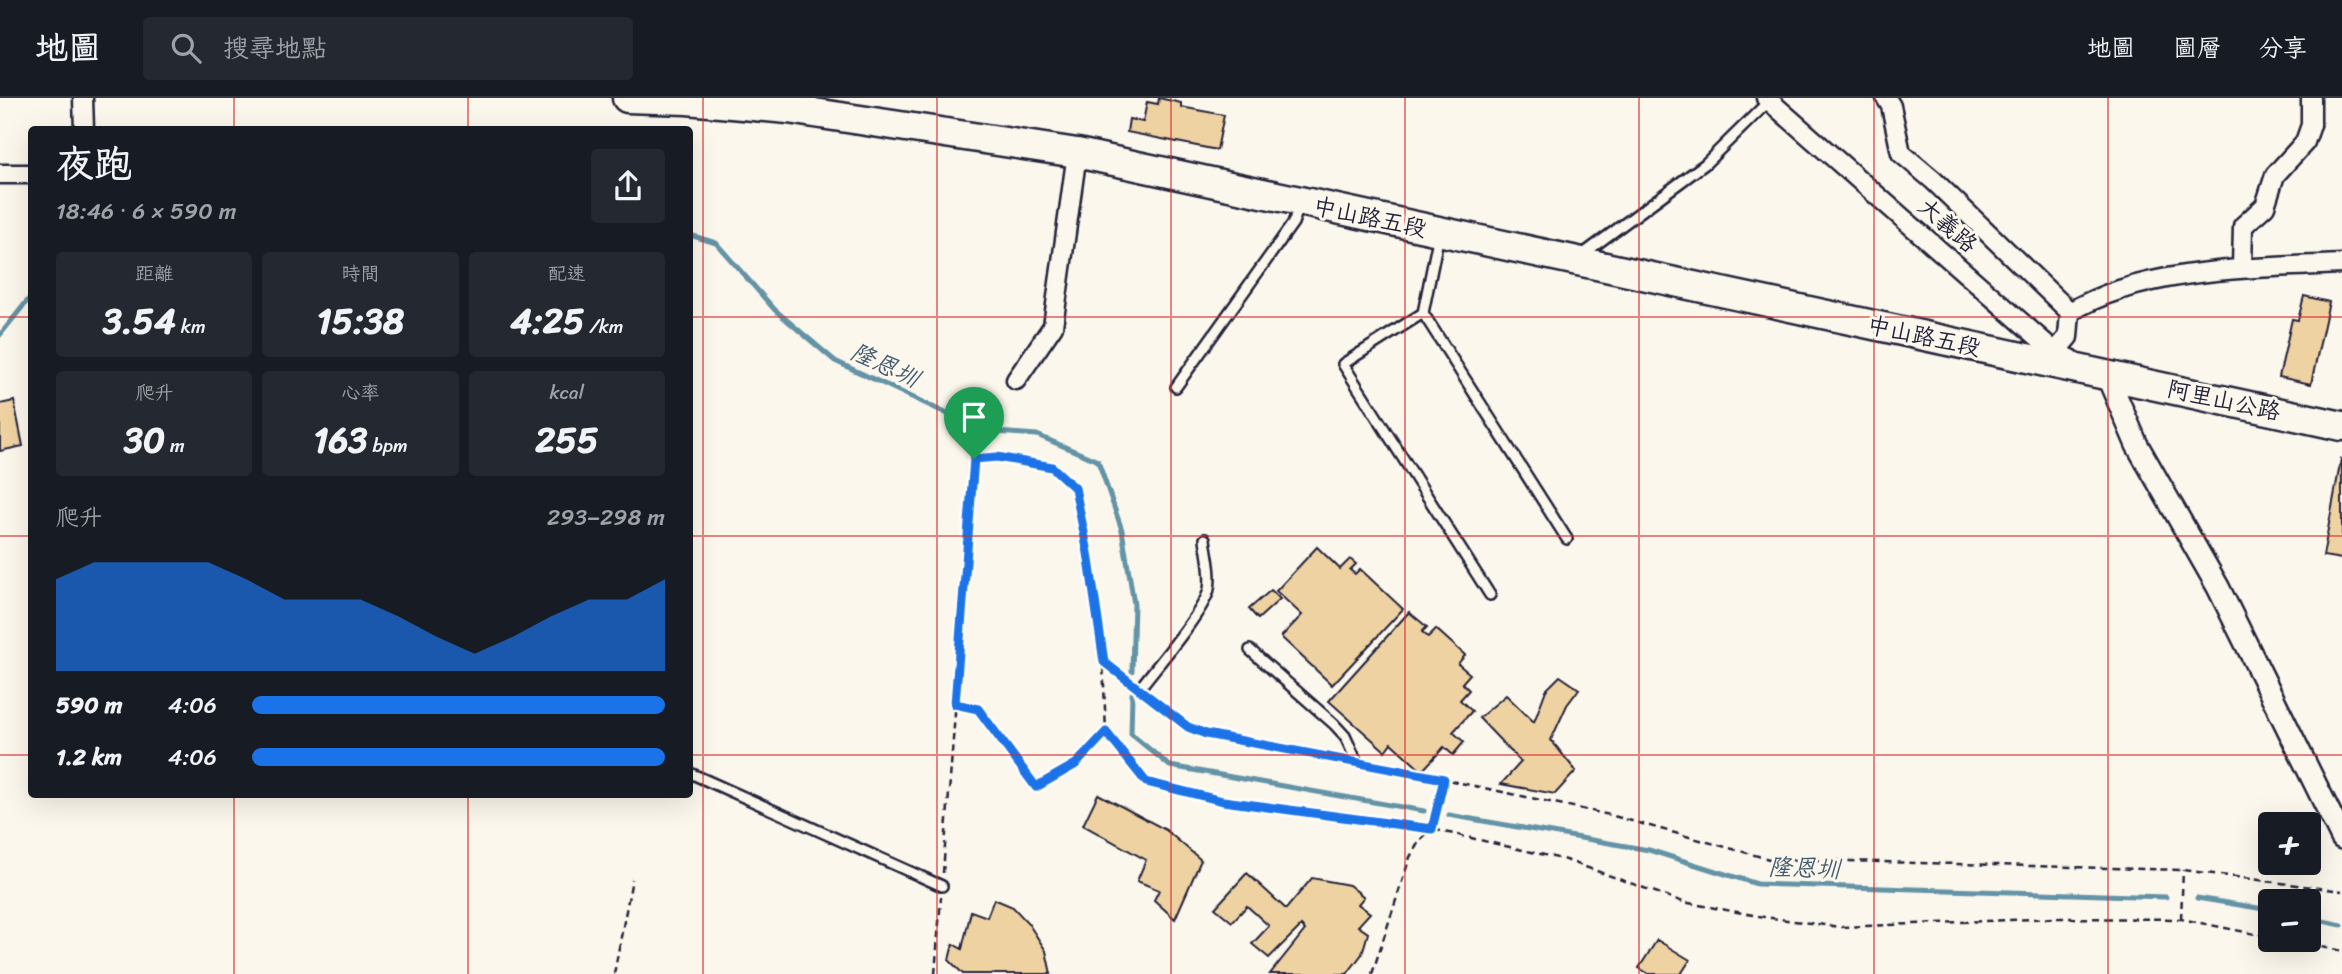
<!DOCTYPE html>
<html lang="zh-TW">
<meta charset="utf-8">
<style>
:root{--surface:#171b24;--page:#242831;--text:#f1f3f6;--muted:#9ea1a6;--line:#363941;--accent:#1a73e8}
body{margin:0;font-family:Sriracha,"LXGW WenKai TC",sans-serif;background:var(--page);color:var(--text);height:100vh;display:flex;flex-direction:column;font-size:26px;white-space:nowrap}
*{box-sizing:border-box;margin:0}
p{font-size:23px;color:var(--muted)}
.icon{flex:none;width:38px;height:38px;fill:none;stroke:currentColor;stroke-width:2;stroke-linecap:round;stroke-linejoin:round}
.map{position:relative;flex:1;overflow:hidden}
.side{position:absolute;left:28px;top:28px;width:665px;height:672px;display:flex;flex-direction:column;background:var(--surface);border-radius:7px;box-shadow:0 7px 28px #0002}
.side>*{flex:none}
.controls{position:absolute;left:2258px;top:714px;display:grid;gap:14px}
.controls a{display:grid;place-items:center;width:63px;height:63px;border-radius:7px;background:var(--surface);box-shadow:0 7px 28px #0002;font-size:35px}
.pin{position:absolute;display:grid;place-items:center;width:60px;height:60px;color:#fff;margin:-72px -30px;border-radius:50% 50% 50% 0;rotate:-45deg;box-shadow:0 0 7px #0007}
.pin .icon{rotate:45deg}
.round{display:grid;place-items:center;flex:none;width:74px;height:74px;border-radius:7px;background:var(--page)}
.summary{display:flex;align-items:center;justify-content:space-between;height:119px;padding:0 28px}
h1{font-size:38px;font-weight:700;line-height:52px}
.figures{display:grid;grid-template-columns:repeat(3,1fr);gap:10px;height:119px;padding:7px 28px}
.figures div{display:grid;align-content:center;border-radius:7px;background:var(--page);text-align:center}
.figures b{font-size:35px;font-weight:700}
.figures small{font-size:19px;font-weight:400}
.figures p{font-size:19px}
.chart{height:196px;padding:14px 28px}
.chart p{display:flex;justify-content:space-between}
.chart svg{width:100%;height:126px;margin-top:7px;fill:var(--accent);opacity:.7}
ul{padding:0 28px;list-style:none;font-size:23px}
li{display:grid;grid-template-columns:112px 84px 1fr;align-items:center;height:52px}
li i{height:18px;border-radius:9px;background:var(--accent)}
header{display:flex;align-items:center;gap:42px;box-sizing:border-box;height:98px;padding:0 35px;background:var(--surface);border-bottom:2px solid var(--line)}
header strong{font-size:33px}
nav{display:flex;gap:38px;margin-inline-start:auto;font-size:24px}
.search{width:490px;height:63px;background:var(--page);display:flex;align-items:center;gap:18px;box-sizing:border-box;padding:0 24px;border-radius:7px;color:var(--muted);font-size:26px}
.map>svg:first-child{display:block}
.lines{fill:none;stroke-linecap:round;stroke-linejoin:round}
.stream{stroke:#6493a6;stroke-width:5}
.building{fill:#efd2a2;stroke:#22223b;stroke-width:2}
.service-casing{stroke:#22223b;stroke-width:14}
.minor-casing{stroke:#22223b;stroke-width:23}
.tertiary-casing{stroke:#22223b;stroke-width:26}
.primary-casing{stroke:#22223b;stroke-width:33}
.path{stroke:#22223b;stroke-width:2.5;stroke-dasharray:7 5;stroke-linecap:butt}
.service{stroke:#fbf7ec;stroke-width:9}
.minor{stroke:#fbf7ec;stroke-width:18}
.tertiary{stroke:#fbf7ec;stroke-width:21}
.primary{stroke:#fbf7ec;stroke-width:28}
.route-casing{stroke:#fff;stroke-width:14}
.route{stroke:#1a73e8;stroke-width:9}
.grid{fill:none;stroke:#d62828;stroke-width:2;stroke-opacity:0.55}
.labels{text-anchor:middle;stroke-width:6;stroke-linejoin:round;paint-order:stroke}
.street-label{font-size:23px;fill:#22223b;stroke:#fbf7ec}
.water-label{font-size:24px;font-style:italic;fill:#435b70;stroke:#fbf7ec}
</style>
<header>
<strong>地圖</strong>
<div class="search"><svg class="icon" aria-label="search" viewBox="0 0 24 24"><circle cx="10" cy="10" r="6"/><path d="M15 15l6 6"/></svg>搜尋地點</div>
<nav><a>地圖</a><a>圖層</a><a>分享</a></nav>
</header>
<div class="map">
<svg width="2342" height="876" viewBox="0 0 2342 876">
<rect width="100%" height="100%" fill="#fbf7ec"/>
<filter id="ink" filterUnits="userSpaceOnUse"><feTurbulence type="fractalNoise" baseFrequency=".0143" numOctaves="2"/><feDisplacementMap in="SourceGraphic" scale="14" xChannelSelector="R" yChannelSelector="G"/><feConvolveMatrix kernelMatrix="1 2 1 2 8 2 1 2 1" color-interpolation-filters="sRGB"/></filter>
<g filter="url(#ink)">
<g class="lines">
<path class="stream" d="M690 137 716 145 775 212 835 263 984 333 1037 337 1098 363 1122 432 1134 506 1132 573
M0 237 32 197
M1132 596 1131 636 1170 668 1424 713
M1449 717 1649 752 1757 786 2166 799
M2197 800 2270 812
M2308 820 2342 827"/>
</g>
<path class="building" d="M1159 0 1181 5V9L1224 17 1217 52 1127 34 1129 21 1143 24 1147 4 1158 6Z
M2304 198 2329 204 2311 286 2279 279 2292 221 2298 222Z
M14 303 23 348 0 353V306Z
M2341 361 2342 362V461L2323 458Z
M1317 449 1340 471 1350 461 1356 466 1350 472 1355 476 1360 471 1403 511 1332 587 1281 539 1302 517 1276 493Z
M1271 492 1280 501 1258 521 1249 511Z
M1409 514 1427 529 1422 534 1428 539 1436 531 1465 557 1458 566 1470 576 1462 585 1469 592 1460 602 1472 613 1453 634 1464 644 1453 657 1444 649 1422 673 1391 645 1385 653 1329 603Z
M1560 578 1579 591 1567 607 1551 642 1576 673 1555 696 1501 686 1521 664 1479 620 1506 597 1534 624 1546 592Z
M1098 696 1166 732 1201 762 1175 821 1154 802 1159 792 1137 783 1146 762 1083 727Z
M1247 775 1286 811 1312 780 1349 787 1364 799 1358 806 1370 815 1358 828 1368 835 1362 856 1347 876H1270L1305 832 1301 828 1269 860 1252 846 1269 828 1247 808 1232 824 1215 810Z
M994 801 1013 809 1028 825 1046 853 1051 876H963L949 862 953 846 962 851 971 813 987 819Z
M1657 842 1690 862 1681 876H1649L1639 870Z"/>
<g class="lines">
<g class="service-casing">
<path id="service" d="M1439 136 1423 215 1567 441
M1582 157 1705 66 1769 3
M1423 215 1343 266 1490 497
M1176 289 1293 125 1300 106
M1250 552 1334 626 1345 638 1356 662
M1140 590C1154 571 1206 511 1209 491 1212 475 1207 457 1205 441
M690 675 942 788"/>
</g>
<g class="minor-casing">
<path id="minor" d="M83 0 84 32
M1766 0 2055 254 2071 261
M1886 0 1891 8 1901 55 1933 82 2070 214
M0 76H32
M2242 169 2243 128 2265 108 2275 77 2305 44 2311 27V0
M2055 254 2068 239 2070 214C2144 169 2258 170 2342 166
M1016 282 1053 228 1077 55"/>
</g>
<g class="tertiary-casing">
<path id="tertiary" d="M2107 277 2137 347 2218 489 2342 740"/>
</g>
<g class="primary-casing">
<path id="primary" d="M627 0 687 2 788 11 1077 55 2342 328"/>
</g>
<path class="path" d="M1103 564 1129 583
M1148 597 1188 629 1206 636 1341 660
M955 606 977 611 1036 689 1076 666 1106 634
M1368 665 1610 717 1769 761 2183 772 2342 793
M943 775 974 361 997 359 1052 369 1075 390 1088 455 1103 564 1106 634 1146 684 1223 703 1432 731 1566 762 1683 804 1764 819 1840 829 2055 820 2181 821 2270 839
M2181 821 2183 772
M2286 842 2342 853
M614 876 632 781
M935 876 941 799
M1372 876 1410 759 1420 742 1432 731 1444 681"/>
<use href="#service" class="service"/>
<use href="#minor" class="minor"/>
<use href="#tertiary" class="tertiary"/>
<use href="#primary" class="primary"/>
</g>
</g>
<g class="lines" filter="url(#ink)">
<g class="route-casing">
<path id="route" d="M997 359 1052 369 1075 390 1088 455 1104 564 1188 629 1206 636 1444 681 1432 731 1223 703 1146 684 1106 634 1076 666 1036 689 978 611 955 606 974 361Z"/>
</g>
<use href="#route" class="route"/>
</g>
<path class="grid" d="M234 0V32M468 0V32M703 0V876M937 0V876M1171 0V876M1405 0V876M1639 0V876M1874 0V876M2108 0V876M0 219H32M690 219H2342M0 438H32M690 438H2342M0 657H32M690 657H2342M234 696V876M468 696V876"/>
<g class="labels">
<g class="street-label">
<text transform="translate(1370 119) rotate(12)" y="8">中山路五段</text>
<text transform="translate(1948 127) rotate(41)" y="8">大義路</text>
<text transform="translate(1924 238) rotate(12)" y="8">中山路五段</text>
<text transform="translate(2224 302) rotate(12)" y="8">阿里山公路</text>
</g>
<g class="water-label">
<text transform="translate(885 267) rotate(25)" y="8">隆恩圳</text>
<text transform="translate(1804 770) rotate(2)" y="8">隆恩圳</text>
</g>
</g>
</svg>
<div class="controls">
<a>+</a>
<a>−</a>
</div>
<div class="pin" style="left:974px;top:361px;background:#1e9e55"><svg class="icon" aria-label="arrive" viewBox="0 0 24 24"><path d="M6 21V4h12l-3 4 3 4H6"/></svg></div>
<section class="side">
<div class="summary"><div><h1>夜跑</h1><p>18:46 · 6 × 590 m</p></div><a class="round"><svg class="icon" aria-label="share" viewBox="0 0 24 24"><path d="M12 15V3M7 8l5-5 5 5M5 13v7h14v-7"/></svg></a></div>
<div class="figures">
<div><p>距離</p><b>3.54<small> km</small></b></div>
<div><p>時間</p><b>15:38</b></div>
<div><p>配速</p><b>4:25<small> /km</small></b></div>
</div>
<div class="figures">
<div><p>爬升</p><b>30<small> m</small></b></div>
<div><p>心率</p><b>163<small> bpm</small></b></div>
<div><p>kcal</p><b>255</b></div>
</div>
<div class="chart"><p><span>爬升</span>293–298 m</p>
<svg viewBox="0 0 160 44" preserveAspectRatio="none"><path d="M0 44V12L10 6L20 6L30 6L40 6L50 12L60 19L70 19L80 19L90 25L100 32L110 38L120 32L130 25L140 19L150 19L160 12V44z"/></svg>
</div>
<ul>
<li><b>590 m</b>4:06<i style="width:100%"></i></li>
<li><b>1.2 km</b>4:06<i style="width:100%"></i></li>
</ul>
</section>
</div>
